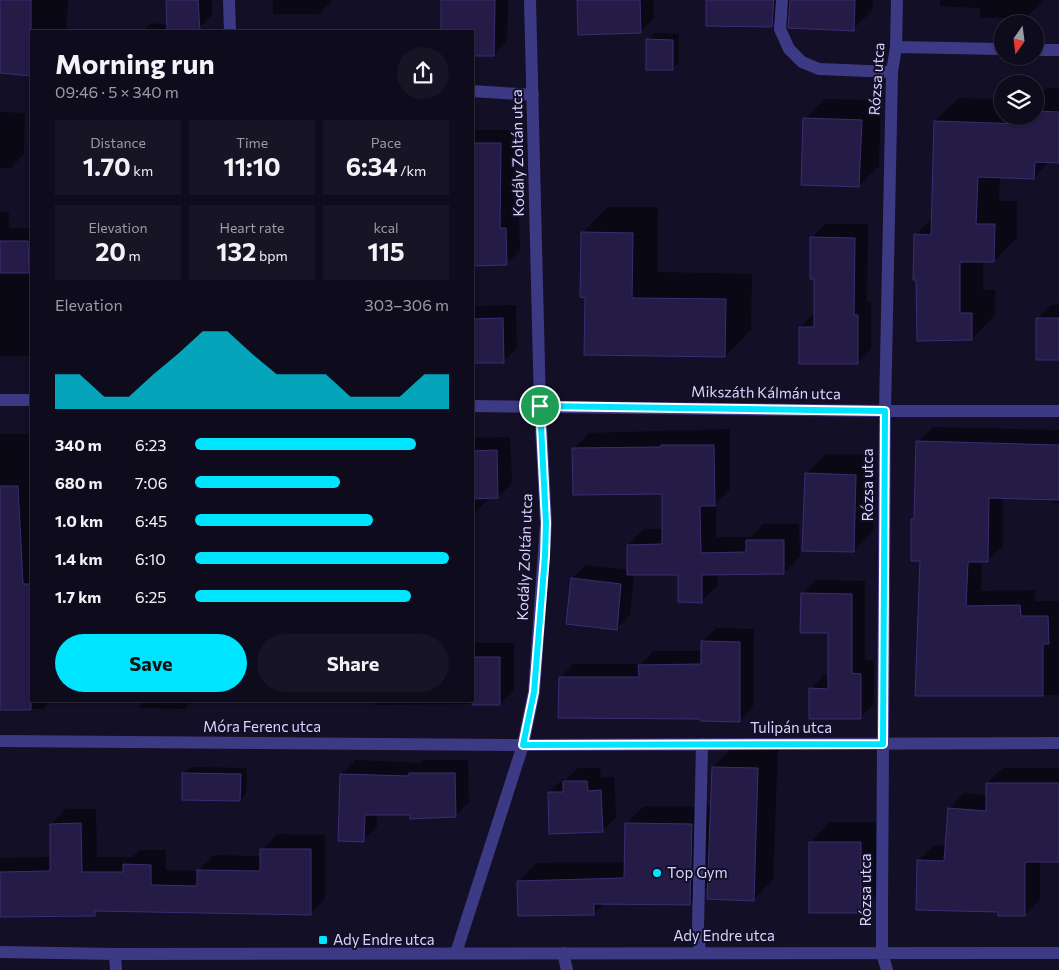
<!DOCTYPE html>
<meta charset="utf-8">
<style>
:root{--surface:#0e0b1c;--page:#171425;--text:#f1f3f6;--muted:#9b9ba3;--line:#2e2b3b;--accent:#00e5ff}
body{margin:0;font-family:Commissioner,sans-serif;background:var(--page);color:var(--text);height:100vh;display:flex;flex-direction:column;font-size:19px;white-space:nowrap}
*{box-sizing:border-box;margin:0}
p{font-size:16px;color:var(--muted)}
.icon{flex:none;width:28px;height:28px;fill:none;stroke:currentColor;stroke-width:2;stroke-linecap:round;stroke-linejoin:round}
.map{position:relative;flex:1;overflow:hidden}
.details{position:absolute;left:30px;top:30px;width:444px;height:672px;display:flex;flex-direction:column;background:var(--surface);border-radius:0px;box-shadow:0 1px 4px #0004,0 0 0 1px var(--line)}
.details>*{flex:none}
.needle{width:32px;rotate:194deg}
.fabs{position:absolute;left:994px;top:15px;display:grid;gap:10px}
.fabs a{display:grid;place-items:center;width:50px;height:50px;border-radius:50%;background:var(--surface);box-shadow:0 1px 4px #0004,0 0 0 1px var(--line);font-size:25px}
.pin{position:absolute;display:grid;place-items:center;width:42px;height:42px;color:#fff;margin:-21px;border:2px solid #fff;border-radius:50%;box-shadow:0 1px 5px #0007}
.round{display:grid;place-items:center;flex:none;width:52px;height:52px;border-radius:26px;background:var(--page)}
.overview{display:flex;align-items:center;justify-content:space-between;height:85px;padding:0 25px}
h1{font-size:28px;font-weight:700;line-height:38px}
.metrics{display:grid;grid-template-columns:repeat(3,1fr);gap:8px;height:85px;padding:5px 25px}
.metrics div{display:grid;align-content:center;border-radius:0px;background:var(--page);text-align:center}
.metrics b{font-size:25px;font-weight:700}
.metrics small{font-size:14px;font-weight:400}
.metrics p{font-size:14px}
.chart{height:140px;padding:10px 25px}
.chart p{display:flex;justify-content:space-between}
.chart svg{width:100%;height:90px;margin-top:5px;fill:var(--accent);opacity:.7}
.button{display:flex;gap:10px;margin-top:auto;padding:10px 25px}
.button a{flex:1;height:58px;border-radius:30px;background:var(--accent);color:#111;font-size:20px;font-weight:700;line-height:58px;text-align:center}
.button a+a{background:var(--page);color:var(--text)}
ul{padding:0 25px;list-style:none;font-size:16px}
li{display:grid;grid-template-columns:80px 60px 1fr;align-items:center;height:38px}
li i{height:12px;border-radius:6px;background:var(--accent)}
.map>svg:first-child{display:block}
.shadow{fill:#0007}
.building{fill:#241b47;stroke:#3b2d73}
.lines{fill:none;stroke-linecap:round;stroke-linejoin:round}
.minor{stroke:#3d3a85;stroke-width:12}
.route-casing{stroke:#fff;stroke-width:10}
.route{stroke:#00e5ff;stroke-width:6}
.poi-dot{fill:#00e5ff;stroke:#130f26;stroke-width:2}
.labels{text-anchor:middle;stroke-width:4;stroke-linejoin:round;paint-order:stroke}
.street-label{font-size:15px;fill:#d9d4ff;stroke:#130f26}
.poi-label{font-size:15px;fill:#d9d4ff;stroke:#130f26;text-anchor:start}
</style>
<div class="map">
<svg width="1059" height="970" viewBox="0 0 1059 970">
<rect width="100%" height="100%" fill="#130f26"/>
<path class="shadow" d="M0 0H68L66 31H31V74L0 71Z
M167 0H212V15L199 28 173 29V31H144L151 23 168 25Z
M273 0H333L319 14H273Z
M443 0H508L507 41 493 55 472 31H442Z
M579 0H653L654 18 640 32Z
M707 0H873V10L853 29 791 7 771 26Z
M940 0H1044L1025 18H980V8L940 6Z
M654 33 679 34V62L672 69 648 40Z
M1047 88H1059V162L1050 161 1034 177 1000 176 999 201H1017V238L994 261H983V290H995V315L972 339 915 235 932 218 935 121 959 98 1002 99V116H1035V99Z
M825 99 881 100 879 166 859 186 804 119Z
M0 112 25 113 24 154 11 168H0Z
M472 130H515L514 215H519L520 251 506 264 472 265Z
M608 207H658L657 272 752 274 751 330 725 356 586 296 582 233Z
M0 212H9V228H31V356H0Z
M825 224H868L867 302H871V349L857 363 800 327 815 313V278L812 238Z
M1059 303V358L1037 319 1051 305H1057Z
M516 305 517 348 503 362H472V306Z
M933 427 1059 430V503H1053V498L1003 497V546L987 561H982L981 591 1035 590V601H1059V695H916L921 560 912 520 916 516 918 442Z
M730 429V489L716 503V537H751L763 524H799L800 557 784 573H718L717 586 701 602 679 573H634L630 615 616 629 572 579 586 565 628 570V545L644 529H663V492L573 449 589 433Z
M0 434H29L31 479V701H51L43 709 0 708Z
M510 437 512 483 498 497H490L476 512 472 508V438Z
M826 454 876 455 873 531 853 551 806 474Z
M816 580 865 581V660H874V704L860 718 810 689 824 675H829V632L802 594Z
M716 628 754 629 753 707 739 721 702 717 560 678 573 664H641L653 651H702V642Z
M472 643H514V689L500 704 373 705V701H472Z
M93 701H261L259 703 192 701 184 709 140 708V703Z
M733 747 778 749 773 880 753 900 709 885 689 904 605 903 594 913 519 881 536 863 626 862V824L644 806 711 807 713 767Z
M355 760 421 763 424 760H468L469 802 455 816 377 814V827L363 840 341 774Z
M190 767 247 768 246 794 240 800 183 774Z
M578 768H600L601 778 614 777 616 817 602 831 549 792 563 779H567Z
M1003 768H1059V861H1040V899L1025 915 999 910 918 861 934 845 947 846 949 809 964 793 987 795V783Z
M66 809H96L97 857H132L140 850H166V870L198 871 214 855 262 856V850L277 834 325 835V899L310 914 100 910 95 915 0 916V858L51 857V824Z
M830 822H880L881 892 861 912 810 843Z"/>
<path class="building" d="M0 0H31V76L0 73Z
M166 0H198L200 31H167Z
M441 0H495L494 56H472V31H441Z
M577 0H640L641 33 578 35Z
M706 0H774L772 27 706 26Z
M790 0H855L854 31 788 28Z
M646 39 673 40V70H646Z
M1035 111 1059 112V163L1035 162 1034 179 978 177 976 224H995L994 262H960V313H972V340L917 341 916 280H913L914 234 931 235 934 121 1022 124V116H1035Z
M803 118 862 120 859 187 801 185Z
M472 143H501L500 228H506L507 265 472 266Z
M581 232 633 233 632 298 726 299 725 357 584 355 585 298 580 297Z
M810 237 855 238 854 315H858V364H799V327H814V279H810Z
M0 241H28L29 273H0Z
M503 318 504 363H472V319Z
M1036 318H1059V360H1036Z
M916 441 1059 445V500L989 498 988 562H968L966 606 1020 605 1021 616H1048L1049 644H1043V696H915L920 561H911V519H914Z
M661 445H714L715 506H700L701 553 746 552V540H784V574L702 575V603L678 602V575H627V545L662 544V494L573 495 572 448 661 447Z
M497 450 498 498 472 499V451Z
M805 473 856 475 854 552 802 551Z
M0 486H18L23 584H31V710H0Z
M571 578 621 584 617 630 566 624Z
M801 593 852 594V673L861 674V719H809V688L828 689V633H800Z
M701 641 740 642V722L700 721V719L558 718 559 677H639L638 665 701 664Z
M472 657H500V705H472Z
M712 767 758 768 754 901 707 899Z
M182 773 241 774 240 801 182 800Z
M409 773H455L456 817 410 819V815H365L364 842 338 841 340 774 409 776Z
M563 781H587L588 791 601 790 603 832 549 834 548 792H563Z
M986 783H1059V862H1025V916H998V912L916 910 917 860 944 861 948 808 986 811Z
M81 823 82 872H123V864L151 865V885L197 886V870L260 871V849H311V915L95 911V916L0 917V872L50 871V824Z
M625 823 692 824 690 905 594 904V915L518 916 517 881 624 878Z
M809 842H861V913H809Z"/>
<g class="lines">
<path class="minor" d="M229 0 230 31
M782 0 780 29 789 49 802 62 819 69 892 72
M896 47 1002 49
M1035 50H1059
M472 91 533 95
M0 400H31
M472 406 885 411H1059
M0 741 523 745 1059 743
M0 952 115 954 1059 953
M456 953 523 745 534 692 546 523 540 406 530 0
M563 953 567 970
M700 953 698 927 702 744
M115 954 116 970
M887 970 882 953V912L885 411 892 72 896 47 897 0"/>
</g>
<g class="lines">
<g class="route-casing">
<path id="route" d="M540 406 885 411 883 744 523 745 534 692 545 556 546 523Z"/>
</g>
<use href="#route" class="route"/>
</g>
<g class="poi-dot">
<circle cx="657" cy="873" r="5"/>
<rect x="318" y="935" width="10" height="10" rx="2.5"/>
</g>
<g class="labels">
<g class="street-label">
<text transform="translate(877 79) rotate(-86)" y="5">Rózsa utca</text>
<text transform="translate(518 153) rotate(-91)" y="5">Kodály Zoltán utca</text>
<text transform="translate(766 393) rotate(1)" y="5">Mikszáth Kálmán utca</text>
<text transform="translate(868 485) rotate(-90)" y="5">Rózsa utca</text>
<text transform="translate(525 557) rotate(-88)" y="5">Kodály Zoltán utca</text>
<text x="262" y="732">Móra Ferenc utca</text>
<text x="791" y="733">Tulipán utca</text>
<text transform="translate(866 890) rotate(-90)" y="5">Rózsa utca</text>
<text x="724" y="941">Ady Endre utca</text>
</g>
<g class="poi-label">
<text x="667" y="878">Top Gym</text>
<text x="333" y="945">Ady Endre utca</text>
</g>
</g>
</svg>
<div class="fabs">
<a><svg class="needle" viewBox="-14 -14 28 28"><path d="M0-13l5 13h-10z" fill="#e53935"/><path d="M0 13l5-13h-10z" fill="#9b9ba3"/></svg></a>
<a><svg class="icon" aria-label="layers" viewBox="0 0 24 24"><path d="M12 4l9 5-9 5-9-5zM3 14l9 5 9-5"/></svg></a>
</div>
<div class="pin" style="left:540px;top:406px;background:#1e9e55"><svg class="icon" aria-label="arrive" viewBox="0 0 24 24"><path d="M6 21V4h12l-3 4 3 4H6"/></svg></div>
<section class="details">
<div class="overview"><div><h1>Morning run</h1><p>09:46 · 5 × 340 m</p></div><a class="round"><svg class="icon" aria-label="share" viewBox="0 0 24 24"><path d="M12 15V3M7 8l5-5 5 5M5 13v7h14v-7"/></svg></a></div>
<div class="metrics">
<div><p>Distance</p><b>1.70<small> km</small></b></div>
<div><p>Time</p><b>11:10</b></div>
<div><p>Pace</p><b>6:34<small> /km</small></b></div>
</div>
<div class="metrics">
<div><p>Elevation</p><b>20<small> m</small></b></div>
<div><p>Heart rate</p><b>132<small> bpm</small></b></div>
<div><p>kcal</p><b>115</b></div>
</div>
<div class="chart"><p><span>Elevation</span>303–306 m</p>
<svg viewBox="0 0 160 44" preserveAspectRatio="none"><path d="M0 44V27L10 27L20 38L30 38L40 27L50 17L60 6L70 6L80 17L90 27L100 27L110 27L120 38L130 38L140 38L150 27L160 27V44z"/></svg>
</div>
<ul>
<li><b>340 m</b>6:23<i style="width:87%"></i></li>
<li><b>680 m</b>7:06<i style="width:57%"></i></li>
<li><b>1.0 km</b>6:45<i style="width:70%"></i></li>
<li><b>1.4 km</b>6:10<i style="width:100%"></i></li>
<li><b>1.7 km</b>6:25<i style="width:85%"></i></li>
</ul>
<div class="button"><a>Save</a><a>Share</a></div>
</section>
</div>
